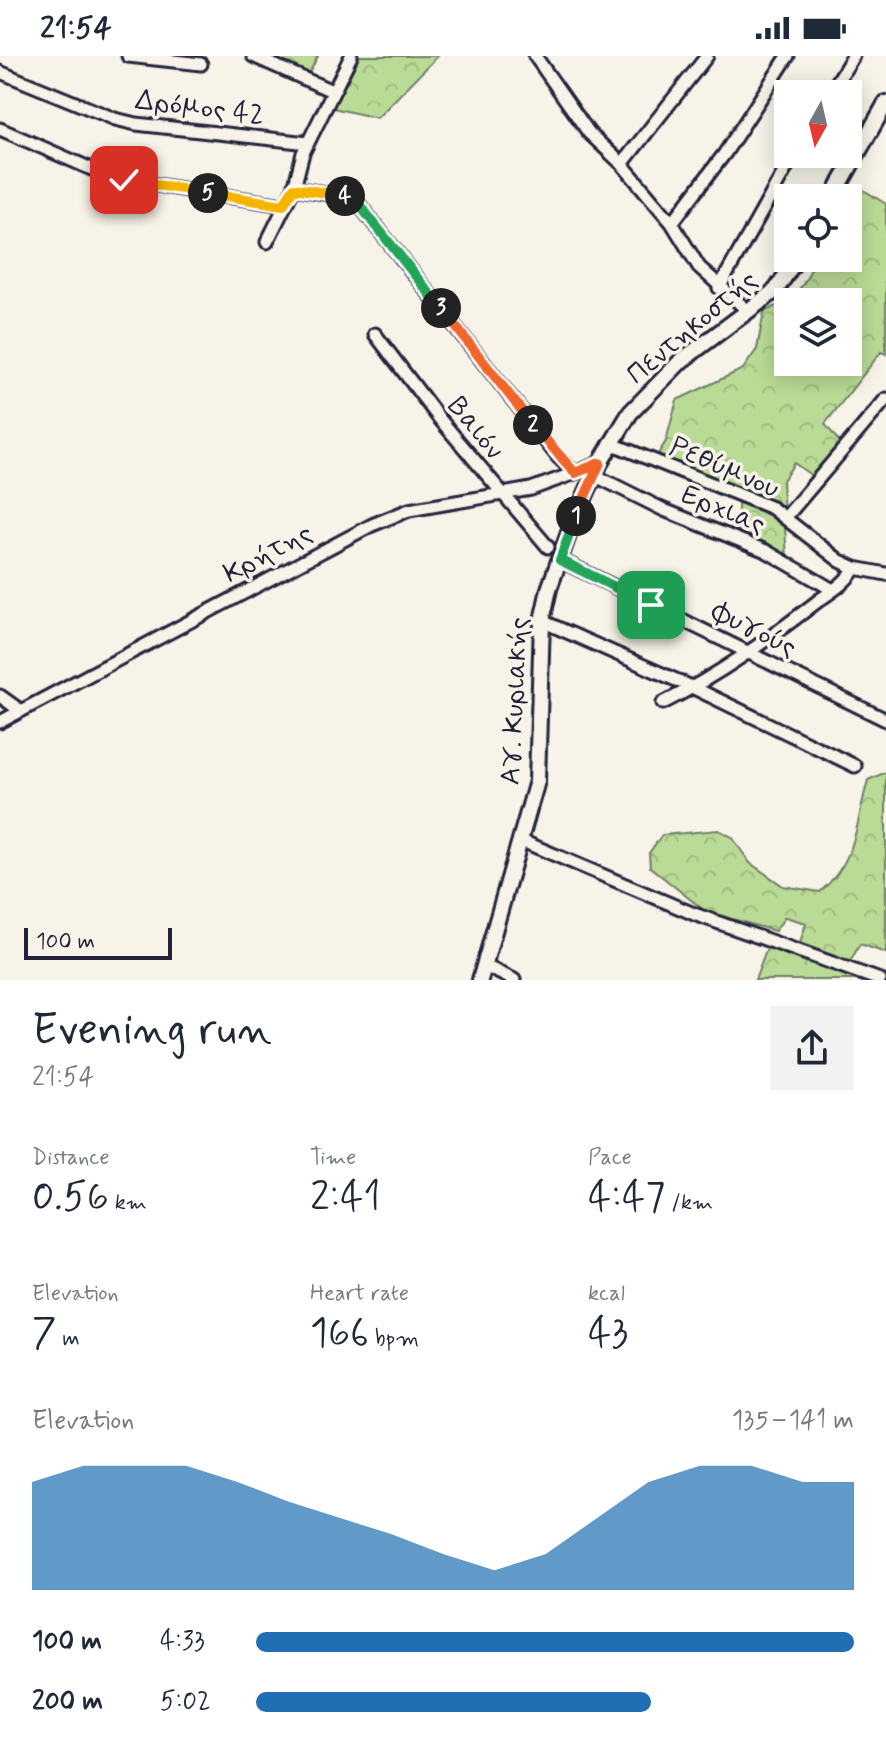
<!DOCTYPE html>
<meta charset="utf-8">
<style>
:root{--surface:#fff;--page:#f2f2f3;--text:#1f2937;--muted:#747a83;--accent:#1f6fb2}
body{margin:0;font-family:Mynerve,sans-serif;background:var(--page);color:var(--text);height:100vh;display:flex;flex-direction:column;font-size:30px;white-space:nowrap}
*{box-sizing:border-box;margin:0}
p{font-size:26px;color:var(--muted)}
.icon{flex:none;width:44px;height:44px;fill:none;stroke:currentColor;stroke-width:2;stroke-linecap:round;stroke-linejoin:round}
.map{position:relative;height:924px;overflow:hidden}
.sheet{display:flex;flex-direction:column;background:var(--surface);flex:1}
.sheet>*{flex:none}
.needle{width:52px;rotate:188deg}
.buttons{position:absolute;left:774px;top:24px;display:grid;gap:16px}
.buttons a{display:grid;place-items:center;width:88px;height:88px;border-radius:0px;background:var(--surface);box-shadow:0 4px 20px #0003;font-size:40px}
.scale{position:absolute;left:24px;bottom:20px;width:148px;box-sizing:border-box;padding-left:8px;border:4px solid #22223b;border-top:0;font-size:22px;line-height:28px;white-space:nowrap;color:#22223b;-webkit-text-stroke:6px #f7f3e8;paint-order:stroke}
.pin{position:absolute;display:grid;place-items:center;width:68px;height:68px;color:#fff;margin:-34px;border-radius:16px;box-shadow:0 4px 12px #0006}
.km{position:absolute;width:40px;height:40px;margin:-20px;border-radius:50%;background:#222;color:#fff;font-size:22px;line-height:40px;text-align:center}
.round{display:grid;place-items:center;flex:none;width:84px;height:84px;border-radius:0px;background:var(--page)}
.summary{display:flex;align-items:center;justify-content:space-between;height:136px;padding:0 32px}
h1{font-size:44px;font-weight:600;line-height:60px}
.metrics{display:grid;grid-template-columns:repeat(3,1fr);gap:12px;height:136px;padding:8px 32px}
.metrics div{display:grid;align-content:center}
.metrics b{font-size:40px;font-weight:600}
.metrics small{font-size:22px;font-weight:400}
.metrics p{font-size:22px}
.chart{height:224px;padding:16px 32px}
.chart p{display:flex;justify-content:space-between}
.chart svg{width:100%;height:144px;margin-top:8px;fill:var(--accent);opacity:.7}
ul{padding:0 32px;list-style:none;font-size:26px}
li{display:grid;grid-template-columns:128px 96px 1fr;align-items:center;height:60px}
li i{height:20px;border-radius:10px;background:var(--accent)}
.status{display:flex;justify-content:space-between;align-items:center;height:56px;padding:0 40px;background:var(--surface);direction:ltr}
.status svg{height:22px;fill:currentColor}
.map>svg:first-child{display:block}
.forest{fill:url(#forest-crowns);stroke:#6e7e68;stroke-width:2;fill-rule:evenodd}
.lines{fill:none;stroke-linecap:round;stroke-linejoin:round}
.street-casing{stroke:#22223b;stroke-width:17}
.secondary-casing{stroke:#22223b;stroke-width:20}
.street{stroke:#f7f3e8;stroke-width:11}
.secondary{stroke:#f7f3e8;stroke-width:14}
.split-1-casing{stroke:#fff;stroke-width:16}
.split-2-casing{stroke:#fff;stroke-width:16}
.split-3-casing{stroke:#fff;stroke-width:16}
.split-4-casing{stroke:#fff;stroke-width:16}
.split-5-casing{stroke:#fff;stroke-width:16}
.split-6-casing{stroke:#fff;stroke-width:16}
.split-1{stroke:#22a559;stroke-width:10}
.split-2{stroke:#f0652b;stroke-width:10}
.split-3{stroke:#f0652b;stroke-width:10}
.split-4{stroke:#22a559;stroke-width:10}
.split-5{stroke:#f5b400;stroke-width:10}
.split-6{stroke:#f5b400;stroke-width:10}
.labels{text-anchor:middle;stroke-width:7;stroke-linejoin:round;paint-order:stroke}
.street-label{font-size:28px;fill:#22223b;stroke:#f7f3e8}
</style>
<div class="status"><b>21:54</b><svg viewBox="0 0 49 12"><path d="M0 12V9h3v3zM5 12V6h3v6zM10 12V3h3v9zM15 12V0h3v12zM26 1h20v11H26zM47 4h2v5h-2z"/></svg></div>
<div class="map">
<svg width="886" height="924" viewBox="0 0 886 924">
<defs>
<pattern id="forest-crowns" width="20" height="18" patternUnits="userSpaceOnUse" patternTransform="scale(2)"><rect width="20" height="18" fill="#badb95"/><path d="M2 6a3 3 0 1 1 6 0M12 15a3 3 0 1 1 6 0" fill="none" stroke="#a0bc81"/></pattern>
</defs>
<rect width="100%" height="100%" fill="#f7f3e8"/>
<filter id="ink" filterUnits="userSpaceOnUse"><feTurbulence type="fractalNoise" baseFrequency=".0125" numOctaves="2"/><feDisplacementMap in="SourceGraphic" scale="16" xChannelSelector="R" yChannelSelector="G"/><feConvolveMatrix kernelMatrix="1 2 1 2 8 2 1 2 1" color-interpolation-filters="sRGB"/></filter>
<g filter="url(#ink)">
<path class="forest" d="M265 0H318L308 19Z
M360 0H438L377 62 333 52Z
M862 133 886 148V298L881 296 825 368 841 388 812 420 794 407 782 426 787 502 738 478V433L657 400 666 385 677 344 743 313 757 293 764 256C794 242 804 235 815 202H848V149ZM788 246H848V306H788Z
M886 716V897L860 888 850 906 800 887 806 867 785 861 775 875 705 855 650 811 649 797 662 779 719 774 732 781 750 807 783 830 820 836C858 803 855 770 868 724Z
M769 887 867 924H755Z"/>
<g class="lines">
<g class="street-casing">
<path id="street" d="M128 0 201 8
M253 0 332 35
M535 0 589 77 622 108 672 167 699 211 748 255
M0 16 115 63 136 68 308 87
M830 38 853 0
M0 73 112 122 283 149
M622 108 707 0
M294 132 354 142 558 401 575 417 600 407
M672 167 725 97 788 0
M267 186 294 132 303 97 351 0
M719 232 794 98
M375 278 438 361 548 491
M610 387 772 452 840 505 855 512 886 518
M594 419 664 454 766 495 833 534
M785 462 886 343
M560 504 886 664
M542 565 694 632 855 710
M0 640 21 655
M663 647C719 619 769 583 818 545 832 535 846 527 855 512
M0 666 372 469 409 454 531 433 575 417
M522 785 694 858 880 924
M485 910 514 924"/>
</g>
<g class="secondary-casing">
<path id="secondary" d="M832 142 886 47
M480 924 537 725 542 565 549 533 571 471 600 407 630 357 681 305 776 234 797 202"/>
</g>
<use href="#street" class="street"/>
<use href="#secondary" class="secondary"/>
</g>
</g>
<g class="lines" filter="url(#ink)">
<g class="split-1-casing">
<path id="split-1" d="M576 460 560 504 651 549"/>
</g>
<g class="split-2-casing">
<path id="split-2" d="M533 369 575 417 600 407 576 460"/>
</g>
<g class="split-3-casing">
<path id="split-3" d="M441 252 533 369"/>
</g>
<g class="split-4-casing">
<path id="split-4" d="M345 140 354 142 441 252"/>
</g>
<g class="split-5-casing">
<path id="split-5" d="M208 137 283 149 294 132 345 140"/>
</g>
<g class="split-6-casing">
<path id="split-6" d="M124 124 208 137"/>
</g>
<use href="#split-1" class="split-1"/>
<use href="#split-2" class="split-2"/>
<use href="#split-3" class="split-3"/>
<use href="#split-4" class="split-4"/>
<use href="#split-5" class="split-5"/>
<use href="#split-6" class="split-6"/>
</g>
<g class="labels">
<g class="street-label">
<text transform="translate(200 50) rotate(7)" y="10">Δρόμος 42</text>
<text transform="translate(691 270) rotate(-40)" y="10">Πεντηκοστής</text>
<text transform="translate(477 371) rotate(51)" y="10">Βαιόν</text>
<text transform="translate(725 410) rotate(23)" y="10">Ρεθύμνου</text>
<text transform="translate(724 452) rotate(22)" y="10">Ερχιας</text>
<text transform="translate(267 496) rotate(-28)" y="10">Κρήτης</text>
<text transform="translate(755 572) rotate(26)" y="10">Φυγούς</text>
<text transform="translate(513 645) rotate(-87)" y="10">Αγ. Κυριακής</text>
</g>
</g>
</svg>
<div class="buttons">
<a><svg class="needle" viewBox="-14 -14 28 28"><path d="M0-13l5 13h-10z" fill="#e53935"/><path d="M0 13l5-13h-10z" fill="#747a83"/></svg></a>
<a><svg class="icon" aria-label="locate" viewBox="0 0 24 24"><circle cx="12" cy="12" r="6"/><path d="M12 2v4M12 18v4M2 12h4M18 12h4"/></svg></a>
<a><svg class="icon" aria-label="layers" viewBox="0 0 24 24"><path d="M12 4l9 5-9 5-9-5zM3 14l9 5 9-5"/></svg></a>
</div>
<div class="scale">100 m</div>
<div class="pin" style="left:651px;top:549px;background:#1e9e55"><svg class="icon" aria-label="arrive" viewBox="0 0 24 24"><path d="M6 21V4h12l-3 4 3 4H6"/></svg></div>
<div class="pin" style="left:124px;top:124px;background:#d93025"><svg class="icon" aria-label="check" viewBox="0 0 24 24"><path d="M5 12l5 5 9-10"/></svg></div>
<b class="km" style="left:576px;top:460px">1</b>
<b class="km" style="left:533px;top:369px">2</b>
<b class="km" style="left:441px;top:252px">3</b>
<b class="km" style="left:345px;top:140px">4</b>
<b class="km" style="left:208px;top:137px">5</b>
</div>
<section class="sheet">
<div class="summary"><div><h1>Evening run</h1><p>21:54</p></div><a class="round"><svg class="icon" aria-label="share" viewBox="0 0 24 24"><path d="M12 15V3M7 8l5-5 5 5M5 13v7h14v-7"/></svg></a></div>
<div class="metrics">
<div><p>Distance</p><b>0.56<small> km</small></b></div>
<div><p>Time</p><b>2:41</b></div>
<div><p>Pace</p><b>4:47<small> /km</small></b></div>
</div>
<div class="metrics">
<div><p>Elevation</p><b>7<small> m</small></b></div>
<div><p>Heart rate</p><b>166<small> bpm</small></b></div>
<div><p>kcal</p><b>43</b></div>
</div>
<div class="chart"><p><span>Elevation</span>135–141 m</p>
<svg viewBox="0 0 160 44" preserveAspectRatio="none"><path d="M0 44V11L10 6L20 6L30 6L40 11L50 17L60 22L70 27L80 33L90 38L100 33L110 22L120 11L130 6L140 6L150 11L160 11V44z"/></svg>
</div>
<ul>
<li><b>100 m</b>4:33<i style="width:100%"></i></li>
<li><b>200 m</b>5:02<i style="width:66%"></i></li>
</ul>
</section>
